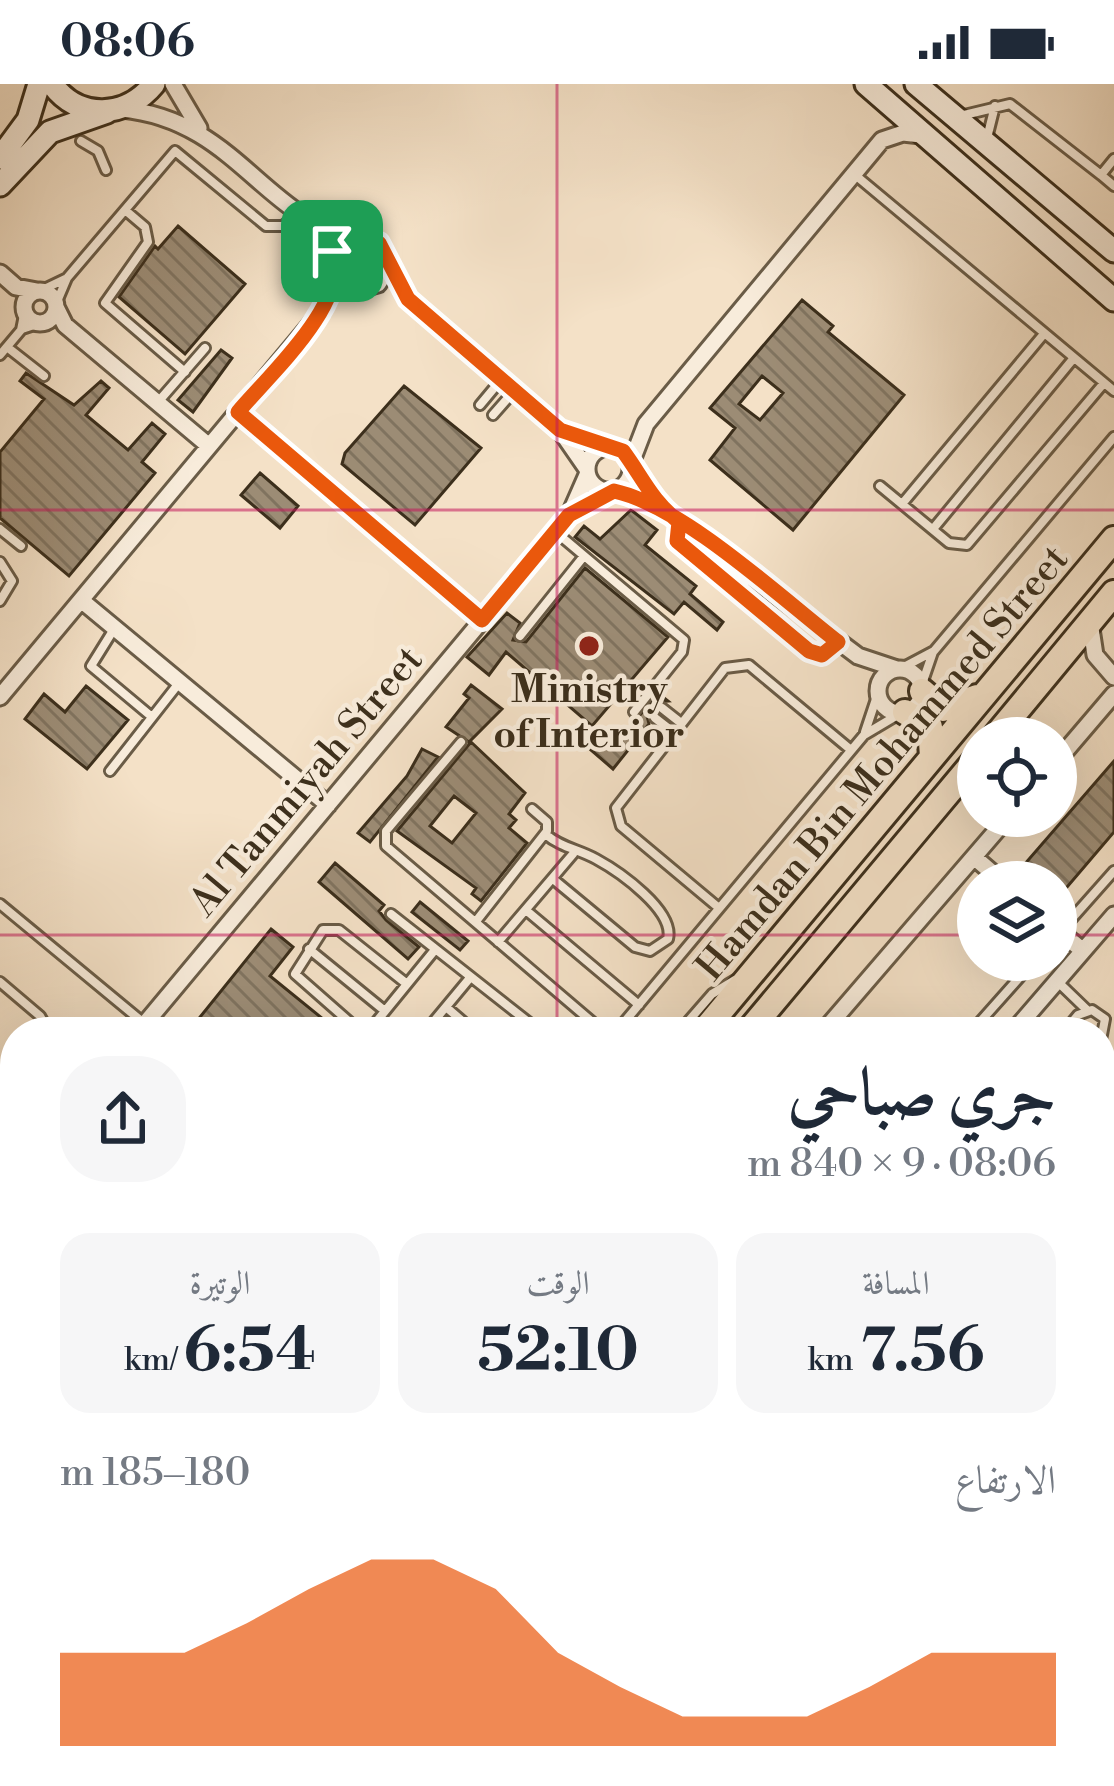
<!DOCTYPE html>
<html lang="ar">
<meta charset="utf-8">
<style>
:root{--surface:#fff;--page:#f6f6f7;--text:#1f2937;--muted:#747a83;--accent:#ea580c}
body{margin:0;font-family:"Libre Bodoni",Amiri,serif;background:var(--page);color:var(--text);direction:rtl;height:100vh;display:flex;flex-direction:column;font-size:45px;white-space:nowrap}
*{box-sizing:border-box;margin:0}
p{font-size:39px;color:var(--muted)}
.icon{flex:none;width:66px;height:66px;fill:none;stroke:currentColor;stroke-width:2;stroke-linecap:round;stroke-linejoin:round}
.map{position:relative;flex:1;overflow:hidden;direction:ltr}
.details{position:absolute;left:0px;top:933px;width:1116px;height:771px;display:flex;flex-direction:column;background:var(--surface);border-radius:48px 48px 0 0;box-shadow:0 12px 48px #0002;direction:rtl}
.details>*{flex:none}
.controls{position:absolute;left:957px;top:633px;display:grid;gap:24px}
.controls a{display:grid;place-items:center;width:120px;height:120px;border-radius:50%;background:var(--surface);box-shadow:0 12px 48px #0002;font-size:60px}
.pin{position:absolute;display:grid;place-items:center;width:102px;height:102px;color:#fff;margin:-51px;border-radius:24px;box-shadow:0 6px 18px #0006}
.round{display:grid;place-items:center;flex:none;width:126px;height:126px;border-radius:48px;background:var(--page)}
.head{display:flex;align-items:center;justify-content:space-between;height:204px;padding:0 60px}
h1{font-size:66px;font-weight:700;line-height:90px}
.metrics{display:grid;grid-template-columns:repeat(3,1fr);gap:18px;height:204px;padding:12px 60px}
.metrics div{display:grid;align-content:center;border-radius:30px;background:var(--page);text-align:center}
.metrics b{font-size:60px;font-weight:700}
.metrics small{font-size:33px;font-weight:400}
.metrics p{font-size:33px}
.chart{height:336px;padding:24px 60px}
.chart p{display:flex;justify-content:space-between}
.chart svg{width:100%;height:216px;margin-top:12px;fill:var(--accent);opacity:.7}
.status{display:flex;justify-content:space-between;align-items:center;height:84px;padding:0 60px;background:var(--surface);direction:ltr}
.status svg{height:33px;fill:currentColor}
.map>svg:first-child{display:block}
.building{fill:url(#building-back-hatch);stroke:#3c2f1c;stroke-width:3;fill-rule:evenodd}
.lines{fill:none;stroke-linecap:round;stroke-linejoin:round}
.lane-casing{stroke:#6a5c47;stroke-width:14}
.street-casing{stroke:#6a5c47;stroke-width:21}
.secondary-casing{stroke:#3c2f1c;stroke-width:27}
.primary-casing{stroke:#3c2f1c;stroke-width:30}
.lane{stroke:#f8ecdb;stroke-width:8}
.street{stroke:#f8ecdb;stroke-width:15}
.secondary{stroke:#f8ecdb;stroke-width:21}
.primary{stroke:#f4e1c7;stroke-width:24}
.route-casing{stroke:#fff;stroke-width:24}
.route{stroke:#ea580c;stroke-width:15}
.grid{fill:none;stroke:#c2185b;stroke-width:3;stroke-opacity:0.55}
.poi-dot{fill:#8f2418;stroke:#f8ecdb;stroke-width:4.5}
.labels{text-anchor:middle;stroke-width:9;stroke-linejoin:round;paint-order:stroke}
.poi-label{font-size:39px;font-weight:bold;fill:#3c2f1c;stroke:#f8ecdb}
.street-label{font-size:39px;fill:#3c2f1c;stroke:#f8ecdb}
</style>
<div class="status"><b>08:06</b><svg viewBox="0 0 49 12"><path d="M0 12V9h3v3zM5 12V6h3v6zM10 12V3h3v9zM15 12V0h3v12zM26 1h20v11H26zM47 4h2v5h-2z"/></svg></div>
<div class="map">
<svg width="1114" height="1702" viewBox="0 0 1114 1702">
<defs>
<pattern id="building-back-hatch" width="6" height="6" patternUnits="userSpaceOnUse" patternTransform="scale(3)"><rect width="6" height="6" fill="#9c8c75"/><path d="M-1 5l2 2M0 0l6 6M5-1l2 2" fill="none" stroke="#80735f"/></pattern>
</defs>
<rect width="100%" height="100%" fill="#f4e1c7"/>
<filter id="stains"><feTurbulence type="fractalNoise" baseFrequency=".00167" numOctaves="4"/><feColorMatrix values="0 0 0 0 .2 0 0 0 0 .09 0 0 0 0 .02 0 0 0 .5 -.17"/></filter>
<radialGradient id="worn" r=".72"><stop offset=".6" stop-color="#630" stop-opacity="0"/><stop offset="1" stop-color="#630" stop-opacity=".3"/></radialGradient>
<path class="building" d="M178 142 245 200 185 270 119 213 155 162 158 165Z
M802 216 833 242 828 248 904 311 793 446 710 376 735 344 710 324ZM762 292 783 309 760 336 739 320Z
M221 266 232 274 193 328 178 316Z
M26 289 74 321 101 297 109 304 86 331 128 366 152 339 165 350 142 378 155 389 69 492 0 434V368L44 315 20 297Z
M404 302 481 364 415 441 342 380 345 369Z
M260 389 298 422 280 444 241 411Z
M631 426 657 446 645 461 696 502 690 510 723 538 717 546 684 518 674 530 575 453 584 442 600 455Z
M585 484 668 553 592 642 506 568 489 591 467 573 507 529 520 539 513 556 526 558Z
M471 601 502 625 469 658 446 643 469 614 464 610Z
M86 602 128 636 87 685 25 635 44 610 65 628Z
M659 610 668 617 656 618 647 632 649 640 613 685 591 666 599 656 610 664Z
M471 658 525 709 509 730 516 736 509 744 527 759 481 817 472 810 476 804 397 747ZM454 712 476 729 452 759 430 742Z
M422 665 438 673 370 758 358 749 407 692Z
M1114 677V748L1056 816V798H1042L1023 782Z
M335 779 384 821 379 827 386 836 419 863 408 875 319 798Z
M420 818 468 857 460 866 412 828Z
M271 845 293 863 270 892 339 948H188Z
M1114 1519V1581L1101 1597V1534Z
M467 1689H551L566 1702H482Z
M862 1689H945L934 1702H852Z"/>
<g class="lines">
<g class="lane-casing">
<path id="lane" d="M960 32 1010 20 1101 91
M987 54 995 22
M81 57 98 67 106 86
M1114 75 1101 91 1114 102
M854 90 1114 307
M125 126 145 143 148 158 105 219 185 288
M40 207 65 195
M56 220 67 194 175 67 266 142H283L299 129
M22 245 40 239
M7 263 44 292
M0 271 21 246 25 226
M158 318 205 264
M480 321 500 297
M493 331 514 307
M880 402 949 459 967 461 1104 299
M902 420 1043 251
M679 439 674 449 680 460 809 567 822 571 837 559
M0 445 21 462
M933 445 1073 275
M557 449 684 556 682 568 634 628
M0 478 12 497 0 517
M114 545 91 582 152 633
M520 552 584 472
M900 585 934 567 1114 353
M921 603 933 568
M662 624 681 639
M655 634 673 648
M865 648 878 609
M461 658 386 747V762L604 948
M110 687 179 599
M545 750C562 764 578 765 596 775 620 788 675 827 668 855L650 867 635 863 553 795
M0 820 145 940
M719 824 621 742 616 724 725 584 749 581 851 666
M527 827 639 921
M391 830 541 948
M477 836 547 747V738L532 725
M1059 849 1114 787
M498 858 573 770
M309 865 385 927
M0 898 40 932 49 948
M1058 898 1087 926
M446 923 475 948
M361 948 295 890 323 846H339L407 900
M368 948 434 867
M425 948 469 895
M616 948 864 651 901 629
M679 948 712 910 735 896
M971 948 1035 876
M1064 948 1078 931 1092 926 1105 935 1101 956
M0 1022 15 1003
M0 1393 15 1406
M0 1437 15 1450
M0 1548 15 1554
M0 1603 15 1585
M829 1702 840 1689"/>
</g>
<g class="street-casing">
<path id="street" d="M173 0 199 44
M122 25C236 36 264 136 357 154
M389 183 378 200 360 205 347 199 337 180 349 158 365 154 379 159 408 215 560 346 587 385
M0 189 16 203 37 207
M24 223a16 16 0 1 1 32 0a16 16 0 1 1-32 0Z
M56 223 65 241 209 362
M238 328 482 536
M587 385a22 22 0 1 1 44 0a22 22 0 1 1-44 0Z
M631 379 646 340 882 56 903 49 921 51
M632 386 656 420 858 572 897 585
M81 516 328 721
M1090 538 1095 571 1114 593
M878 607a22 22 0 1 1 44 0a22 22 0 1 1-44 0Z
M0 613 322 227 338 187
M1056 678 1114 610
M974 773 1003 798
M1056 844 1083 867
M138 948 569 432 587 391
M823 948 1009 732
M1013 948 1114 831
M1101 1084 1114 1095
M0 1112 15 1095
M1101 1232 1114 1244
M1101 1329 1114 1314
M1101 1446 1114 1457
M1101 1643 1114 1628
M264 1689 280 1702
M393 1689 403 1702
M602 1689 617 1702
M1084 1689 1099 1702
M176 1702 187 1689
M319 1702 331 1691 347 1702
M778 1702 789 1689
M1050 1702 1061 1689"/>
</g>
<g class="secondary-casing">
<path id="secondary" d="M52 0C79 37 126 34 154 0
M866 0 1114 216
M916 0 1114 167
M0 74 28 36 39 0
M0 101 50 48 107 28
M0 1232 15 1245
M0 1280 15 1292"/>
</g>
<g class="primary-casing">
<path id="primary" d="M922 607 943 625 977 613
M905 628 930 643 932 673
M994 654 1114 509
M703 948 1114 455
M748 948 978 673
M69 1702 80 1689
M120 1702 130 1689"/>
</g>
<use href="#lane" class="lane"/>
<use href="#street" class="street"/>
<use href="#secondary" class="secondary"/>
<use href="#primary" class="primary"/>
</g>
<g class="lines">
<g class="route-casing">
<path id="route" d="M332 167C352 217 268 292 238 328L482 536 569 431 614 407C683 422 780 513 838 558L822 571 809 567 677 457 679 438C651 416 643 394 623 367L560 346 408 215 379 159 310 136 332 167"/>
</g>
<use href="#route" class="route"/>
</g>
<path class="grid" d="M557 0V948M0 426H1114M0 851H978M1056 851H1114M0 1276H15M1101 1276H1114M557 1689V1702"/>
<circle class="poi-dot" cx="589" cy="562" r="12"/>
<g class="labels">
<g class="poi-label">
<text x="589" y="618">Ministry<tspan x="589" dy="45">of Interior</tspan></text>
</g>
<g class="street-label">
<text transform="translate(881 678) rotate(-50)" y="14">Hamdan Bin Mohammed Street</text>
<text transform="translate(305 696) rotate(-50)" y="14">Al Tanmiyah Street</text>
</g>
</g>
<rect width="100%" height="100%" filter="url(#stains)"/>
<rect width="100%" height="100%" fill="url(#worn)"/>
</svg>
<div class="controls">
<a><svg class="icon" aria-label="locate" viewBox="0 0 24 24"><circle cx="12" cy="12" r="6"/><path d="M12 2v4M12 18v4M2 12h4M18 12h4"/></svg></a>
<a><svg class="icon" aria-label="layers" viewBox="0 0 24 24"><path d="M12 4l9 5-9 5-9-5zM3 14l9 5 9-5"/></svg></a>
</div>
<div class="pin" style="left:332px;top:167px;background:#1e9e55"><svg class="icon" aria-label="arrive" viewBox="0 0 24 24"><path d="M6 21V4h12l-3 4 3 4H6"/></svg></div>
<section class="details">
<div class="head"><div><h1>جري صباحي</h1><p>08:06 · 9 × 840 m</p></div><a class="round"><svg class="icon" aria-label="share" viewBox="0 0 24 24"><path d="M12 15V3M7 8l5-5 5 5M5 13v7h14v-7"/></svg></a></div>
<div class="metrics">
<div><p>المسافة</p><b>7.56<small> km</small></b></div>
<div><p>الوقت</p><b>52:10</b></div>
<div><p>الوتيرة</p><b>6:54<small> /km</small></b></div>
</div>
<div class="chart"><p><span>الارتفاع</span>180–185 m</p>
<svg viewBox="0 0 160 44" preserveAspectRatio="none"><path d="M0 44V25L10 25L20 25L30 19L40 12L50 6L60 6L70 12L80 25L90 32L100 38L110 38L120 38L130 32L140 25L150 25L160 25V44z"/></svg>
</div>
</section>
</div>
